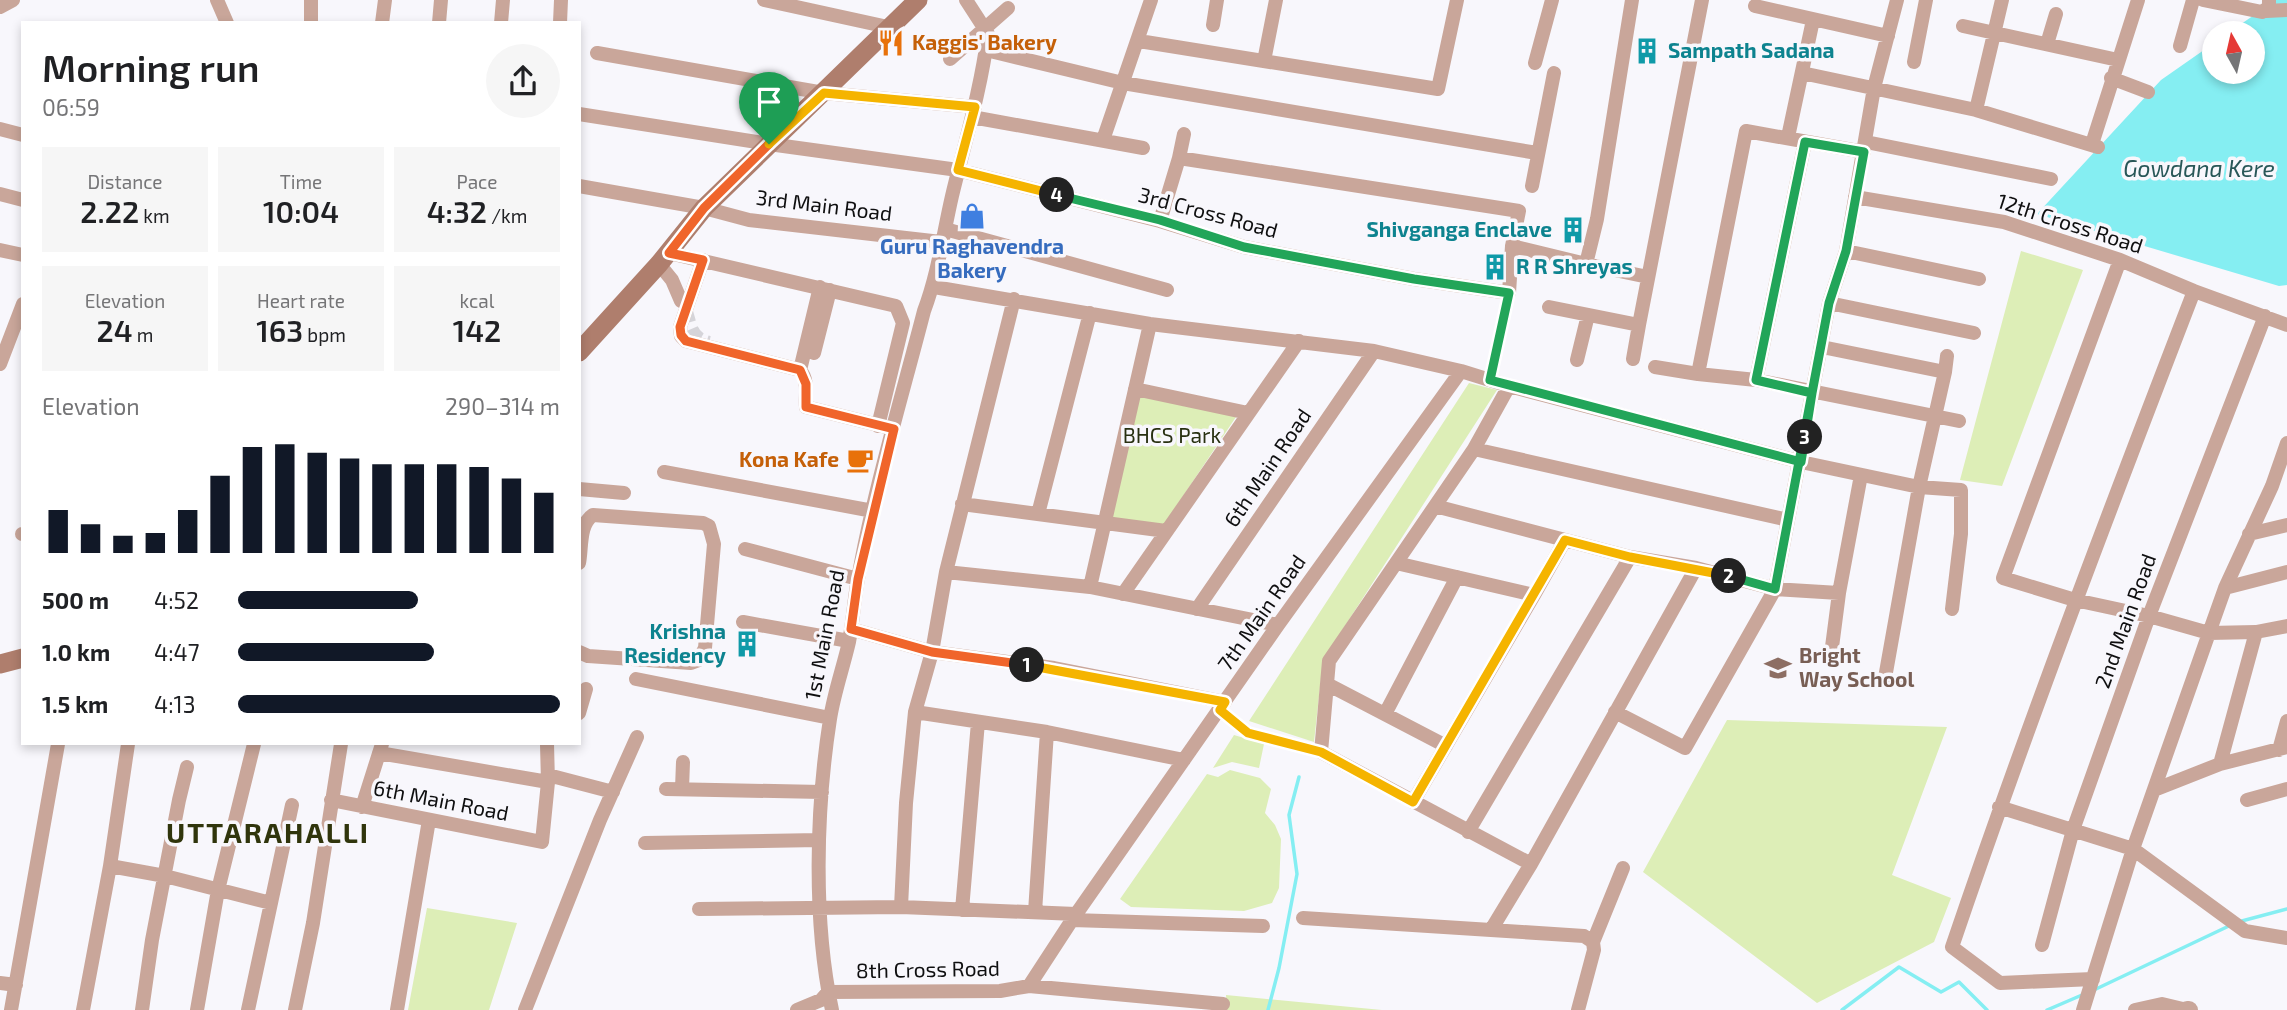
<!DOCTYPE html>
<meta charset="utf-8">
<style>
:root{--surface:#fff;--page:#f6f6f6;--text:#202124;--muted:#757577;--accent:#111827}
body{margin:0;font-family:"Exo 2",sans-serif;background:var(--page);color:var(--text);height:100vh;display:flex;flex-direction:column;font-size:26px;white-space:nowrap}
*{box-sizing:border-box;margin:0}
p{font-size:23px;color:var(--muted)}
.icon{flex:none;width:38px;height:38px;fill:none;stroke:currentColor;stroke-width:2;stroke-linecap:round;stroke-linejoin:round}
.map{position:relative;flex:1;overflow:hidden}
.panel{position:absolute;left:21px;top:21px;width:560px;height:724px;display:flex;flex-direction:column;background:var(--surface);border-radius:0px;box-shadow:0 4px 10px #0003}
.panel>*{flex:none}
.needle{width:46px;rotate:352deg}
.controls{position:absolute;left:2202px;top:21px;display:grid;gap:14px}
.controls a{display:grid;place-items:center;width:63px;height:63px;border-radius:50%;background:var(--surface);box-shadow:0 4px 10px #0003;font-size:35px}
.pin{position:absolute;display:grid;place-items:center;width:60px;height:60px;color:#fff;margin:-72px -30px;border-radius:50% 50% 50% 0;rotate:-45deg;box-shadow:0 0 7px #0007}
.pin .icon{rotate:45deg}
.km{position:absolute;width:35px;height:35px;margin:-18px;border-radius:50%;background:#222;color:#fff;font-size:19px;line-height:35px;text-align:center}
.round{display:grid;place-items:center;flex:none;width:74px;height:74px;border-radius:37px;background:var(--page)}
.summary{display:flex;align-items:center;justify-content:space-between;height:119px;padding:0 21px}
h1{font-size:38px;font-weight:600;line-height:52px}
.figures{display:grid;grid-template-columns:repeat(3,1fr);gap:10px;height:119px;padding:7px 21px}
.figures div{display:grid;align-content:center;border-radius:0px;background:var(--page);text-align:center}
.figures b{font-size:30px;font-weight:600}
.figures small{font-size:19px;font-weight:400}
.figures p{font-size:19px}
.chart{height:196px;padding:14px 21px}
.chart p{display:flex;justify-content:space-between}
.chart svg{width:100%;height:126px;margin-top:7px;stroke:var(--accent);stroke-width:6}
ul{padding:0 21px;list-style:none;font-size:23px}
li{display:grid;grid-template-columns:112px 84px 1fr;align-items:center;height:52px}
li i{height:18px;border-radius:9px;background:var(--accent)}
.map>svg:first-child{display:block}
.green{fill:#ddeeb7}
.water{fill:#85eef2}
.lines{fill:none;stroke-linecap:round;stroke-linejoin:round}
.stream{stroke:#85eef2;stroke-width:3.5}
.minor-tunnel{stroke:#d5d4d9;stroke-width:14;stroke-dasharray:14 7;stroke-linecap:butt}
.pedestrian{stroke:#c9a69a;stroke-width:10}
.minor{stroke:#c9a69a;stroke-width:14}
.tertiary{stroke:#c9a69a;stroke-width:18}
.secondary{stroke:#af7e6d;stroke-width:19}
.split-1-casing{stroke:#fff;stroke-width:14}
.split-2-casing{stroke:#fff;stroke-width:14}
.split-3-casing{stroke:#fff;stroke-width:14}
.split-4-casing{stroke:#fff;stroke-width:14}
.split-5-casing{stroke:#fff;stroke-width:14}
.split-1{stroke:#f0652b;stroke-width:9}
.split-2{stroke:#f5b400;stroke-width:9}
.split-3{stroke:#22a559;stroke-width:9}
.split-4{stroke:#22a559;stroke-width:9}
.split-5{stroke:#f5b400;stroke-width:9}
.labels{text-anchor:middle;stroke-width:7;stroke-linejoin:round;paint-order:stroke}
.food-label{font-size:21px;font-weight:bold;fill:#c56008;stroke:#f8f7fc;text-anchor:start}
.culture-label{font-size:21px;font-weight:bold;fill:#0d838f;stroke:#f8f7fc;text-anchor:start}
.street-label{font-size:21px;fill:#0f0f10;stroke:#f8f7fc}
.shop-label{font-size:21px;font-weight:bold;fill:#366cbe;stroke:#f8f7fc}
.park-label{font-size:21px;fill:#283011;stroke:#f8f7fc}
.education-label{font-size:21px;font-weight:bold;fill:#785e54;stroke:#f8f7fc;text-anchor:start}
.water-label{font-size:23px;font-style:italic;fill:#285758;stroke:#f8f7fc}
.district-label{font-size:28px;font-weight:bold;letter-spacing:2px;fill:#30350c;stroke:#f8f7fc}
</style>
<div class="map">
<svg width="2287" height="1010" viewBox="0 0 2287 1010">
<rect width="100%" height="100%" fill="#f8f7fc"/>
<path class="green" d="M2021 251 2083 270 2002 486 1960 480Z
M1469 383 1497 390 1323 660 1314 742 1249 721Z
M1142 387 1242 408 1163 526 1109 519Z
M1727 720 1947 727 1892 875 1951 898 1934 942 1817 1003 1643 872Z
M1234 735 1264 744 1259 768 1232 762 1213 768Z
M1230 770 1260 778 1271 789 1265 813 1275 825 1281 839 1279 888 1272 903 1244 911 1131 907 1120 899 1207 774 1218 777Z
M427 908 517 923 489 1010H408Z
M1226 995 1382 1010H1227Z"/>
<path class="water" d="M2276 0H2287V285L2279 286 2037 214 2161 80 2214 43V72H2252V33H2228Z"/>
<g class="lines">
<path class="stream" d="M2238 922 2287 909
M2096 989 2231 925
M1268 1010 1279 968 1297 874 1289 815 1299 777
M1842 1010 1899 967 1941 992 1959 982 1987 1010
M2047 1010 2082 995"/>
<path class="minor-tunnel" d="M685 309C691 325 689 338 709 343"/>
<path class="pedestrian" d="M1490 380 1509 293
M1220 710 1248 733 1321 752"/>
<path class="minor" d="M217 0 227 23
M764 0 888 27
M2203 0 2262 12 2269 7V0
M1755 6 1888 36
M0 7 13 0
M2266 11 2287 10
M311 23V0
M382 23 385 0
M439 23 441 0
M501 23 503 0
M560 23 561 0
M1213 25 1217 0
M1963 26 2118 60
M1139 41 1438 89 1457 0
M2047 44 2056 14
M2180 46 2193 0
M986 50 1123 83 1537 153
M597 53 824 93 975 107
M950 59 1008 8
M1264 61 1276 0
M1914 62 1926 0
M1535 63 1552 0
M1802 73 1976 110 2098 147
M2111 78 2148 92
M1976 110 2002 0
M579 114 769 144 958 170 1160 221 1244 247 1414 279 1509 293 1512 246 1519 211 1179 158 1160 221
M972 117 1143 148
M0 129 23 135
M1788 137 1813 20
M1103 140 1151 0
M1866 142 2051 179
M2092 144 2138 0
M1864 152 1746 131 1698 374 1756 380 1959 421
M1179 158 1184 134
M579 186 704 208 749 220 941 242
M1532 186 1554 73
M0 194 23 200
M1855 197 2004 222 2120 260 2194 291 2287 325
M945 229 1167 290
M1512 246 1586 264 1597 219 1632 0
M0 250 23 255
M1846 251 1979 279
M669 253 896 306 903 323 878 426
M703 260 680 327 681 336 686 341 800 370
M2120 260 2003 578 2075 600 2149 616 2209 633 2256 632 2287 626
M659 264 672 280 681 301
M1586 264 1648 277
M820 287 800 370C809 381 805 393 806 407L886 427
M934 287 1150 324 1374 351 1461 371 1509 386 1801 462 1919 487 1961 490V534L1952 609
M1014 299 946 572 1090 587 1278 625
M1829 303 1974 333
M1549 307 1639 325 1702 0
M1822 347 1945 372 1919 487 1885 678 1888 681 1908 682
M814 353 830 290
M1633 359 1639 325
M1577 360 1588 315
M0 364 23 304
M1655 367 1698 374
M1945 372 1947 356
M1756 380 1805 142
M1509 386 1474 449 1329 661 1321 752 1531 864 1696 568 1775 589 1829 303 1846 251 1874 88 1897 0
M1135 389 1248 413
M1474 449 1788 520
M664 472 873 511
M579 489 624 493
M962 504 1166 531
M1435 506 1630 557 1696 568
M1038 514 1090 313
M22 534H23
M2249 534 2287 525
M745 549 858 579
M579 563C582 548 579 524 593 515L703 523 709 526 714 544 705 648 699 660 691 663 588 656 579 652
M1396 563 1534 595 1413 802
M1090 587 1150 324
M2225 588 2287 572
M1123 594 1299 341
M1534 595 1565 540
M1197 609 1374 351
M743 622 849 641
M851 629 932 652 1054 668 1225 702
M1832 647 1839 593
M636 679 830 718
M1327 684 1446 746
M915 712 1047 732 1184 760
M1615 712 1685 748 1775 589 1839 593 1861 475
M579 713 586 689
M1385 714 1457 577
M2279 750 2287 721
M379 753 548 782
M2220 764 2256 632
M548 775 613 792
M666 789 822 792
M682 789 683 762
M2154 790 2220 764 2287 747
M331 800 542 842 548 782 547 744
M2247 800 2287 789
M362 807 382 744
M1999 807 2133 849 2245 931 2287 938
M1468 832 1630 557
M645 843 819 840
M110 866 165 876 271 903
M901 907 906 803 915 712 932 652 946 572
M699 909 901 907 1076 914
M962 910 978 722
M1035 912 1047 732
M1303 918 1491 930 1531 864
M1072 920 1263 926
M1491 930 1584 936 1593 942 1594 950 1578 1010
M1593 942 1623 868
M2042 945 2073 830 2149 616 2265 316
M2093 979 2000 983 1952 947C2027 726 2110 509 2194 291
M0 983 16 985
M1029 986 1072 920 1278 625 1461 371
M828 992 1000 991 1029 986 1223 1004
M11 1010 58 744
M83 1010 110 866 128 744
M142 1010 152 940 179 800 187 767
M197 1010 218 890 254 744
M248 1010 292 805
M295 1010 313 923 341 744
M397 1010 429 820
M525 1010 600 820 637 737
M797 1010 821 1000 828 992
M832 1010C813 921 816 809 830 719 834 693 843 668 849 642 853 621 854 600 858 579 874 489 901 400 924 311 938 274 943 235 952 196 965 142 981 89 988 34L966 0
M2083 1010 2133 849 2209 633 2225 588 2272 486 2287 443
M2135 1010 2162 1004 2187 1010"/>
<path class="tertiary" d="M2187 1010H2189"/>
<path class="secondary" d="M579 352 659 264 704 208 918 0
M0 664 23 658"/>
</g>
<g class="lines">
<g class="split-1-casing">
<path id="split-1" d="M769 144 704 208 669 253 703 260 680 327 681 335 686 341 800 370 806 384V407L894 429 858 579 851 629 932 652 1027 665"/>
</g>
<g class="split-2-casing">
<path id="split-2" d="M1027 665 1225 702 1220 710 1248 733 1321 752 1413 802 1565 540 1630 557 1729 576"/>
</g>
<g class="split-3-casing">
<path id="split-3" d="M1729 576 1775 589 1829 303 1846 251 1864 152 1805 142 1756 380 1812 393 1805 437"/>
</g>
<g class="split-4-casing">
<path id="split-4" d="M1057 195 1160 220 1244 247 1414 279 1509 293 1490 380 1801 462 1805 437"/>
</g>
<g class="split-5-casing">
<path id="split-5" d="M769 144 824 93 975 107 958 170 1057 195"/>
</g>
<use href="#split-1" class="split-1"/>
<use href="#split-2" class="split-2"/>
<use href="#split-3" class="split-3"/>
<use href="#split-4" class="split-4"/>
<use href="#split-5" class="split-5"/>
</g>
<defs>
<g id="restaurant-bare" transform="scale(2.1)"><path d="M-5-6h1v4h1v-4h1v4h1v-4h1v5L-1.5 .5V6h-2V.5L-5-1ZM5-6V6H3V1.5H1.5Q1.5-4 5-6Z" fill="#e8710a" stroke="#f8f7fc" stroke-width="2.5" paint-order="stroke"/></g>
<g id="building-bare" transform="scale(2.1)"><path d="M-4-6H4V6H1V3H-1V6H-4ZM-2.5-4.3h1.7v1.8h-1.7ZM.8-4.3h1.7v1.8H.8ZM-2.5-1h1.7V.8h-1.7ZM.8-1h1.7V.8H.8Z" fill="#0f9aa8" stroke="#f8f7fc" stroke-width="2.5" paint-order="stroke"/></g>
<g id="shop-bare" transform="scale(2.1)"><path d="M-5-2.5h2.3a2.7 3.5 0 0 1 5.4 0H5L5.5 6h-11ZM-1.5-2.5h3a1.5 2.3 0 0 0-3 0Z" fill="#3f7fe0" stroke="#f8f7fc" stroke-width="2.5" paint-order="stroke"/></g>
<g id="cafe-bare" transform="scale(2.1)"><path d="M-5.5-4.5H6V0H3Q3 3.5 0 3.5H-2.5Q-5.5 3.5-5.5 0ZM3-3.2v2h1.7v-2ZM-6 4.5H4V6H-6Z" fill="#e8710a" stroke="#f8f7fc" stroke-width="2.5" paint-order="stroke"/></g>
<g id="school-bare" transform="scale(2.1)"><path d="M0-5L7-2L0 1L-7-2ZM-4 1L0 2.5L4 1V4Q0 6-4 4Z" fill="#8d6e63" stroke="#f8f7fc" stroke-width="2.5" paint-order="stroke"/></g>
</defs>
<g fill-rule="evenodd">
<use href="#restaurant-bare" x="891" y="43"/>
<use href="#building-bare" x="1647" y="51"/>
<use href="#shop-bare" x="972" y="216"/>
<use href="#building-bare" x="1573" y="230"/>
<use href="#building-bare" x="1495" y="267"/>
<use href="#cafe-bare" x="860" y="460"/>
<use href="#building-bare" x="747" y="644"/>
<use href="#school-bare" x="1778" y="668"/>
</g>
<g class="labels">
<g class="food-label">
<text x="912" y="50">Kaggis' Bakery</text>
<text x="839" y="467" text-anchor="end">Kona Kafe</text>
</g>
<g class="culture-label">
<text x="1668" y="58">Sampath Sadana</text>
<text x="1552" y="237" text-anchor="end">Shivganga Enclave</text>
<text x="1516" y="274">R R Shreyas</text>
<text x="726" y="639" text-anchor="end">Krishna<tspan x="726" dy="24">Residency</tspan></text>
</g>
<g class="street-label">
<text transform="translate(824 206) rotate(7)" y="7">3rd Main Road</text>
<text transform="translate(1208 213) rotate(15)" y="7">3rd Cross Road</text>
<text transform="translate(2070 224) rotate(18)" y="7">12th Cross Road</text>
<text transform="translate(1268 468) rotate(-56)" y="7">6th Main Road</text>
<text transform="translate(1262 613) rotate(-55)" y="7">7th Main Road</text>
<text transform="translate(2126 621) rotate(-70)" y="7">2nd Main Road</text>
<text transform="translate(825 635) rotate(-79)" y="7">1st Main Road</text>
<text transform="translate(441 801) rotate(11)" y="7">6th Main Road</text>
<text transform="translate(928 970) rotate(-1)" y="7">8th Cross Road</text>
</g>
<g class="shop-label">
<text x="972" y="254">Guru Raghavendra<tspan x="972" dy="24">Bakery</tspan></text>
</g>
<g class="park-label">
<text x="1172" y="443">BHCS Park</text>
</g>
<g class="education-label">
<text x="1799" y="663">Bright<tspan x="1799" dy="24">Way School</tspan></text>
</g>
<g class="water-label">
<text x="2199" y="177">Gowdana Kere</text>
</g>
<g class="district-label">
<text x="268" y="843">UTTARAHALLI</text>
</g>
</g>
</svg>
<div class="controls">
<a><svg class="needle" viewBox="-14 -14 28 28"><path d="M0-13l5 13h-10z" fill="#e53935"/><path d="M0 13l5-13h-10z" fill="#757577"/></svg></a>
</div>
<div class="pin" style="left:769px;top:144px;background:#1e9e55"><svg class="icon" aria-label="arrive" viewBox="0 0 24 24"><path d="M6 21V4h12l-3 4 3 4H6"/></svg></div>
<b class="km" style="left:1027px;top:665px">1</b>
<b class="km" style="left:1729px;top:576px">2</b>
<b class="km" style="left:1805px;top:437px">3</b>
<b class="km" style="left:1057px;top:195px">4</b>
<section class="panel">
<div class="summary"><div><h1>Morning run</h1><p>06:59</p></div><a class="round"><svg class="icon" aria-label="share" viewBox="0 0 24 24"><path d="M12 15V3M7 8l5-5 5 5M5 13v7h14v-7"/></svg></a></div>
<div class="figures">
<div><p>Distance</p><b>2.22<small> km</small></b></div>
<div><p>Time</p><b>10:04</b></div>
<div><p>Pace</p><b>4:32<small> /km</small></b></div>
</div>
<div class="figures">
<div><p>Elevation</p><b>24<small> m</small></b></div>
<div><p>Heart rate</p><b>163<small> bpm</small></b></div>
<div><p>kcal</p><b>142</b></div>
</div>
<div class="chart"><p><span>Elevation</span>290–314 m</p>
<svg viewBox="0 0 160 44" preserveAspectRatio="none"><path d="M5 44V29M15 44V34M25 44V38M35 44V37M45 44V29M55 44V17M65 44V7M75 44V6M85 44V9M95 44V11M105 44V13M115 44V13M125 44V13M135 44V14M145 44V18M155 44V23"/></svg>
</div>
<ul>
<li><b>500 m</b>4:52<i style="width:56%"></i></li>
<li><b>1.0 km</b>4:47<i style="width:61%"></i></li>
<li><b>1.5 km</b>4:13<i style="width:100%"></i></li>
</ul>
</section>
</div>
